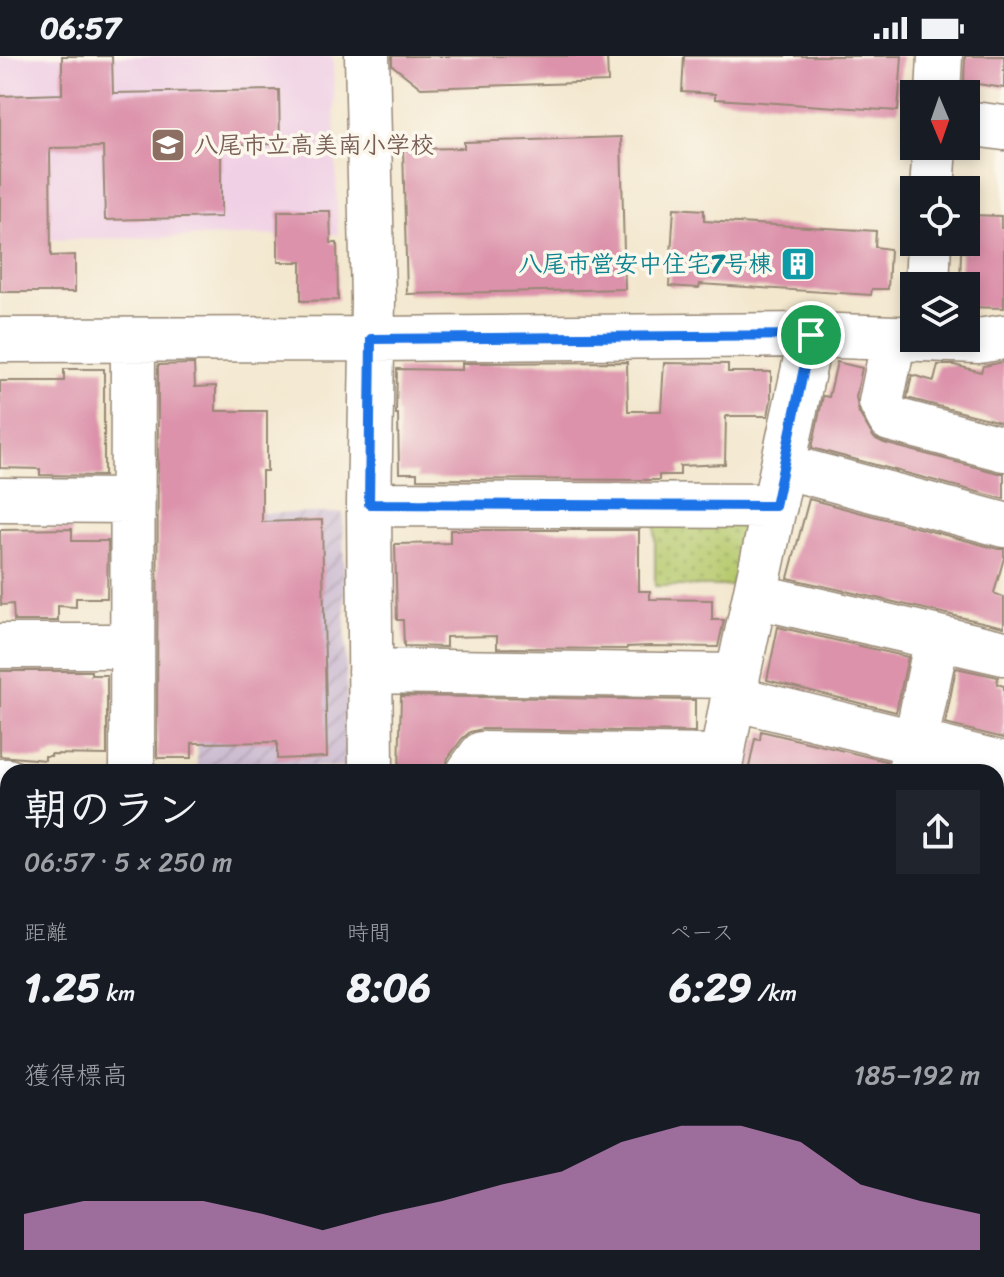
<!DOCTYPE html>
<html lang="ja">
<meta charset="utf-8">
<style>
:root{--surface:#171b24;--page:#20242c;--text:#f1f3f6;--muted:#9ea1a6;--accent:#d690ce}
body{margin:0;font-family:Sriracha,"Klee One",sans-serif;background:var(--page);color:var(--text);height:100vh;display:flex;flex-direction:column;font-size:30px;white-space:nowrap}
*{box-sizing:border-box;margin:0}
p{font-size:26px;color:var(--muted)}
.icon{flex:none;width:44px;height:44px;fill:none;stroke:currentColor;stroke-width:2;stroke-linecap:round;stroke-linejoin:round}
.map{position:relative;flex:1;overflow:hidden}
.sheet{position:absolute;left:0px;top:708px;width:1004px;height:514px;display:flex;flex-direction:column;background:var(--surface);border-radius:24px 24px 0 0;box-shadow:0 4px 12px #0003}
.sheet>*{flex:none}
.needle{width:52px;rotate:178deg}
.controls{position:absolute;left:900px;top:24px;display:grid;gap:16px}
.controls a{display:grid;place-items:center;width:80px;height:80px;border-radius:0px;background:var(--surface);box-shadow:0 4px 12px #0003;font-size:40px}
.pin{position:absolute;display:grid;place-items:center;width:68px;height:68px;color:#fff;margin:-34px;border:4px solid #fff;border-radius:50%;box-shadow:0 2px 8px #0007}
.round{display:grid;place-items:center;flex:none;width:84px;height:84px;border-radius:0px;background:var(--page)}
.overview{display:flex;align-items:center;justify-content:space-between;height:136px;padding:0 24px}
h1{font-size:44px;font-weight:700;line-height:60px}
.metrics{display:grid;grid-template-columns:repeat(3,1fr);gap:12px;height:136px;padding:8px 24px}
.metrics div{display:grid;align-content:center}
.metrics b{font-size:40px;font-weight:700}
.metrics small{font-size:22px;font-weight:400}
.metrics p{font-size:22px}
.chart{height:224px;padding:16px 24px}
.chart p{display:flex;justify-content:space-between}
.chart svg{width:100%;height:144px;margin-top:8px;fill:var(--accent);opacity:.7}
.status{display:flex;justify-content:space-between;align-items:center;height:56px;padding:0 40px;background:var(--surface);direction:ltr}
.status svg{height:22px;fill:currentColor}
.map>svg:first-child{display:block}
.built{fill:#f0d0e5}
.industrial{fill:url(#industrial-furrows)}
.grass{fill:url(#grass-dots);stroke:#787a45;stroke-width:2}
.building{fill:#dc92aa}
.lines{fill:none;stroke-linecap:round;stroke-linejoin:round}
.minor-casing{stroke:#978876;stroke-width:47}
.minor{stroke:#fff;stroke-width:44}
.route-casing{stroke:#fff;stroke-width:16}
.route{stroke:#1a73e8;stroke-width:10}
.labels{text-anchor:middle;stroke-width:7;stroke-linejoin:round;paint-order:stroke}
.education-label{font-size:24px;font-weight:bold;fill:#785e54;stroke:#fbf7ec;text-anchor:start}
.culture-label{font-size:24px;font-weight:bold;fill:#0d838f;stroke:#fbf7ec;text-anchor:end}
</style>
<div class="status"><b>06:57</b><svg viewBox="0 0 49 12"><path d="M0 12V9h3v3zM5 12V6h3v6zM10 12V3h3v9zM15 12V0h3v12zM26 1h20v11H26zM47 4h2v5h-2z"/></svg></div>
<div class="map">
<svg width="1004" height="1221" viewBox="0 0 1004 1221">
<defs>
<pattern id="industrial-furrows" width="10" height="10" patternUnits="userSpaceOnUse" patternTransform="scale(2)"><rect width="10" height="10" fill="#cebed2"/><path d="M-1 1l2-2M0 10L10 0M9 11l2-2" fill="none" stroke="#b2a3b4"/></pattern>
<pattern id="grass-dots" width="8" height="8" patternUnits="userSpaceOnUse" patternTransform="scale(2)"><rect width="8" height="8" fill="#b5c96c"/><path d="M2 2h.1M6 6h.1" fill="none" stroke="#94a358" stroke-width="1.8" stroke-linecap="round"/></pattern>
</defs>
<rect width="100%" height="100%" fill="#fbf7ec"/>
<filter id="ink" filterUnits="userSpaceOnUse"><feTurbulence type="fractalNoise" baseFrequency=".0125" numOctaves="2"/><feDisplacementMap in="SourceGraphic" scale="16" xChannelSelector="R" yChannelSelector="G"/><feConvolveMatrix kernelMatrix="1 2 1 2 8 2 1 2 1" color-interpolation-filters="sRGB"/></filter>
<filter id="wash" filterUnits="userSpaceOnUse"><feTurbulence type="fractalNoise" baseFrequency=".006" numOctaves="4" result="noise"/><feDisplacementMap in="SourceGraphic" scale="32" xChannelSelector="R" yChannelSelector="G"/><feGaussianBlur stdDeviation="1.8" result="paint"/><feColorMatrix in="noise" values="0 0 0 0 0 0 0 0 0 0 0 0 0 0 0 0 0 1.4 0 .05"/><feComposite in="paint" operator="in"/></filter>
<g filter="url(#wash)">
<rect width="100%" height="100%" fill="#f3e7ce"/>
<path class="built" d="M0 0H333L338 178 0 185Z
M399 1214H491L489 1221H399Z"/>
<path class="industrial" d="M198 457H343L348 711H197Z"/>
<path class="grass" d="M740 464 752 480 742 530H655V465Z"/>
<g id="blocks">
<path class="building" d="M62 0H112L113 37 279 34 280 88 221 89V161L105 164 103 91 50 92 51 200 75 199V236H0V40L62 38Z
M392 0H607L608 26 421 32 392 9Z
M684 0H902L898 55 715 43V38L682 36Z
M965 0H1004V32L964 26Z
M621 81 625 233 407 238 403 93 464 92V86Z
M674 152 704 154V165L876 175 875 191 890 193 888 233H872L871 239 700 228 699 232 669 230Z
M278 155H330L331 187H337L338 244 301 245V206H278Z
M970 159 1001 160V172H1004V252L966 251V230H960L961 196H969Z
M627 306 628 355H661L664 307 728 308V316H771V344L768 360H726L725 408 680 410V419H659V424L417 423V417H399L398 358H396L397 313 462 314V307Z
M837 306 862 312 856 341 859 357 874 382 884 387 998 417H1004V443L812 392 823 340 829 341Z
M1004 306V367L907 342 912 319 934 325 938 309H954L981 316 983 310Z
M194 308 195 331 216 330V355H267V415H262V466L322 464 327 701 277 703V686L192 687V702H158L157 700 158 309Z
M64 313H104V420L40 419V413L0 412V325H64Z
M809 443 998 493H1004V502L994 537 996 539 1004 541V571L788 522Z
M72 473V485H108L107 542H76V551L58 550V565H14L13 548 1 549 0 474Z
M450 474H639V535H650V543L712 544V564H724L718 591 650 590 627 591V593L497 592V580L446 581V591L404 590 403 564H397L395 488 450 487Z
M778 571 908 601 896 656 767 624Z
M956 612 998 621 997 628 1004 630V682L945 668Z
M0 615H91V619H107V699L51 698V700H45V704L0 700Z
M401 640 695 644V676L482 673 470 676 462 683 448 702 444 716H399Z
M761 675 886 705V716H748L755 683 760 684Z"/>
</g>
</g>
<g filter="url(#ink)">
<use href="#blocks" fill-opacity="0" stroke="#978876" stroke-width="2"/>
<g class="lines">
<g class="minor-casing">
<path id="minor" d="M367 0 373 243 369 448 371 716
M938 38 940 0
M966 67 1004 72
M932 134 935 90
M927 230 929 186
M894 282 881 346 890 363 1004 393
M0 284 371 283 811 279 978 285 1004 281
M783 410 1004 469
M0 444 132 445
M369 448 775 450
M755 540 1004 597
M0 590H132
M370 615 738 620
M733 642 1004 708
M910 714 937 582
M132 716 133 284
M469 716 482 698 722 701
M719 716 733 642 811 279
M0 725H8
M996 809 1004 811
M996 931 1004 932
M996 1179 1003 1145
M383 1214V1221
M565 1221 569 1214
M987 1221 988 1214"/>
</g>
<use href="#minor" class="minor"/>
</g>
</g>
<g class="lines" filter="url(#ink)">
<g class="route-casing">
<path id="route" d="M811 279 775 450 369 448 371 283Z"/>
</g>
<use href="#route" class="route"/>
</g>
<defs>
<g id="school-square" transform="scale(1.8)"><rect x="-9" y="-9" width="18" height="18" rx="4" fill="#8d6e63" stroke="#fbf7ec"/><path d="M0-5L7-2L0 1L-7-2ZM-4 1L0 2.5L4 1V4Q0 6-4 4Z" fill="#fff"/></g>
<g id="building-square" transform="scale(1.8)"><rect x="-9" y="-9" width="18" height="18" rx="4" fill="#0f9aa8" stroke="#fbf7ec"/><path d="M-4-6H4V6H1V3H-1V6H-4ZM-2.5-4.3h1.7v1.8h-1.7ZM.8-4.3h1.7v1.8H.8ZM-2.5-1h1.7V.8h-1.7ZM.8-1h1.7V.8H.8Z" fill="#fff"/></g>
</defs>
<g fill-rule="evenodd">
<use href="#school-square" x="168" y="89"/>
<use href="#building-square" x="798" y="208"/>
</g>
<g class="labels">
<g class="education-label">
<text x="194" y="97">八尾市立高美南小学校</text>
</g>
<g class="culture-label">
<text x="772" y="216">八尾市営安中住宅7号棟</text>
</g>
</g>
</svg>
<div class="controls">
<a><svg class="needle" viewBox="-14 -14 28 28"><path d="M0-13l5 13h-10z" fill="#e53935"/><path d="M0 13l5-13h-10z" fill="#9ea1a6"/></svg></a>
<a><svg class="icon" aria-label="locate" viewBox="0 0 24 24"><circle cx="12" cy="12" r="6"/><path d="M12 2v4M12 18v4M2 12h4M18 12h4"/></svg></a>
<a><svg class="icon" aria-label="layers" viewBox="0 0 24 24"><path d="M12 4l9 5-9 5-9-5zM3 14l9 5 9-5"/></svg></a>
</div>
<div class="pin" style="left:811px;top:279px;background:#1e9e55"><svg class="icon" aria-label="arrive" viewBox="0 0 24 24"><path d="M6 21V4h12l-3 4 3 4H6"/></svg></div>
<section class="sheet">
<div class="overview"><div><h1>朝のラン</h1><p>06:57 · 5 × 250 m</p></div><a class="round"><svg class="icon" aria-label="share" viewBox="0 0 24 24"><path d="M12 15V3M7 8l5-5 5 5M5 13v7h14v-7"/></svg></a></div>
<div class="metrics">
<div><p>距離</p><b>1.25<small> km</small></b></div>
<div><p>時間</p><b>8:06</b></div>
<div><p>ペース</p><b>6:29<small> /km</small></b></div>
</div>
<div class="chart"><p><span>獲得標高</span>185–192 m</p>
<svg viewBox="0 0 160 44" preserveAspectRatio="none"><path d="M0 44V33L10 29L20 29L30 29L40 33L50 38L60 33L70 29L80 24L90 20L100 11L110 6L120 6L130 11L140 24L150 29L160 33V44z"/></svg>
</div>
</section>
</div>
